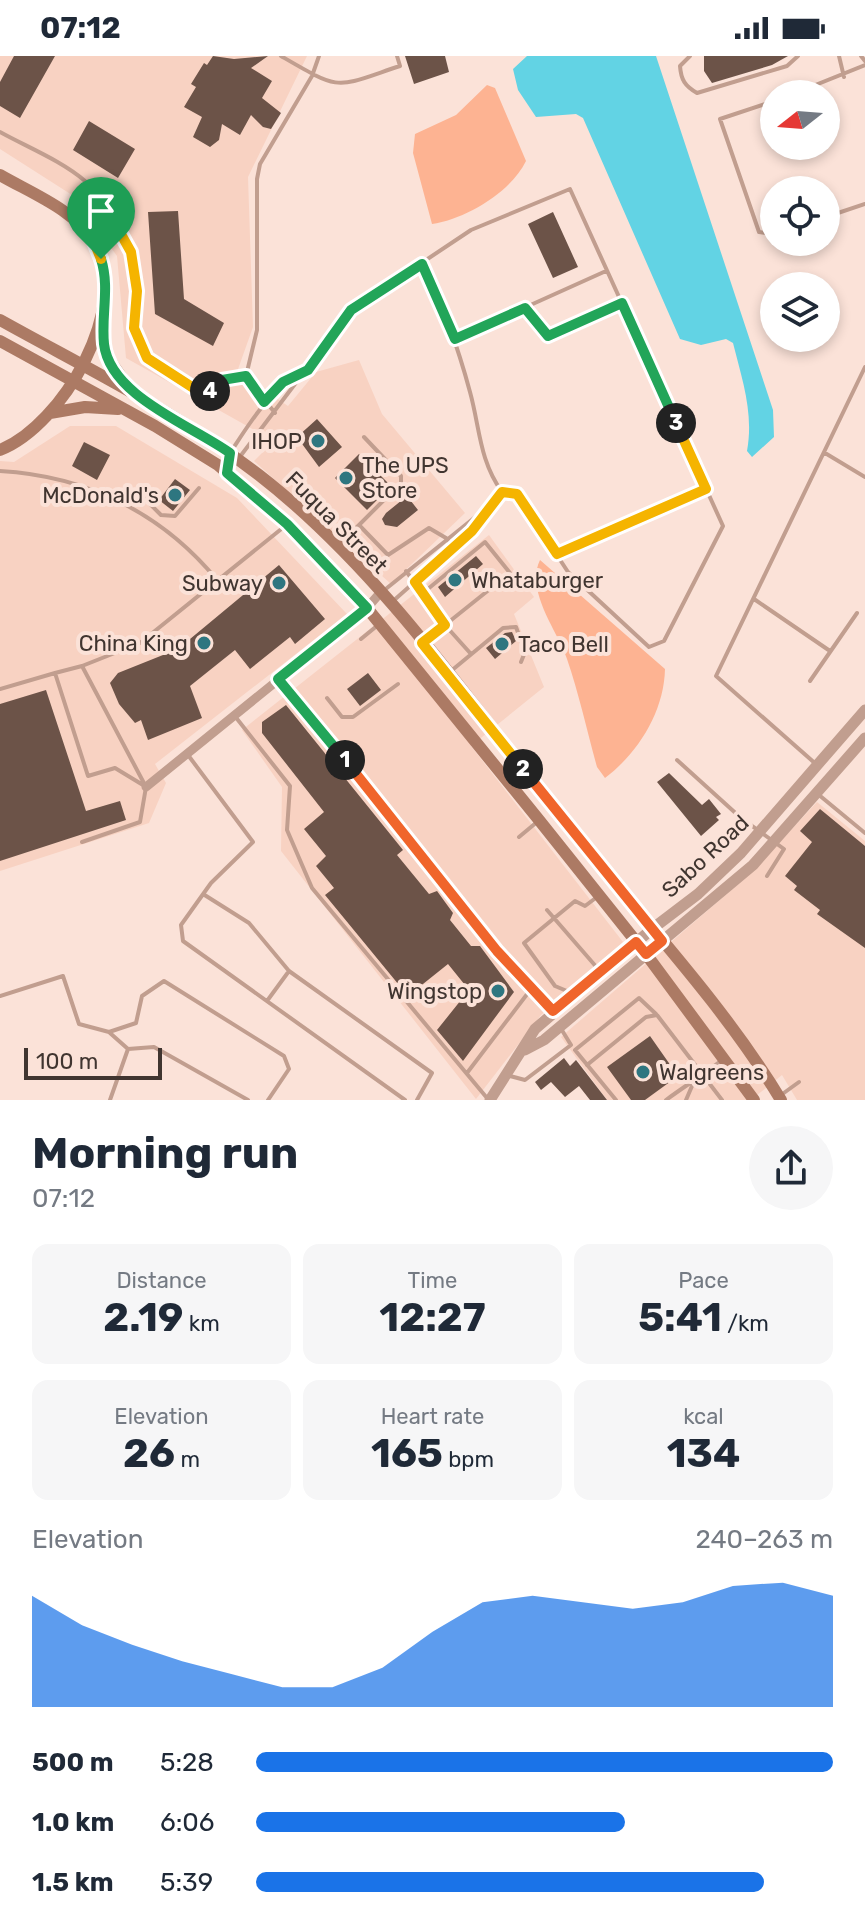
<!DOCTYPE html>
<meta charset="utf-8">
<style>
:root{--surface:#fff;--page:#f6f6f7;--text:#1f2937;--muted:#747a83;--accent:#1a73e8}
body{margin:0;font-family:Rubik,sans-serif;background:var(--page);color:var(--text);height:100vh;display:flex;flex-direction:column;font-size:30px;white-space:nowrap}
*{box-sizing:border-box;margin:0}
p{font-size:26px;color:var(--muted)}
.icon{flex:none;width:44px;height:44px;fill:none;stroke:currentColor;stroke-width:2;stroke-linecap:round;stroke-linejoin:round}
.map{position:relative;height:1044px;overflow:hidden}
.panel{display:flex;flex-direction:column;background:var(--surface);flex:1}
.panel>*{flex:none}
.needle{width:52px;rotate:253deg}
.fabs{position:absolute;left:760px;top:24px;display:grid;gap:16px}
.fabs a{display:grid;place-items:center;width:80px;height:80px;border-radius:50%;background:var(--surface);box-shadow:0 4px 12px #0003;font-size:40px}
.scale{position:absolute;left:24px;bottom:20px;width:138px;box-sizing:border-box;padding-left:8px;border:4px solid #403530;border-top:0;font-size:22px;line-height:28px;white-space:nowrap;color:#403530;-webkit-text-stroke:6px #fbe2d8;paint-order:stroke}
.pin{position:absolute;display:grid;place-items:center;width:68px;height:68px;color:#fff;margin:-82px -34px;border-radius:50% 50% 50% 0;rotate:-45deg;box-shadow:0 0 8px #0007}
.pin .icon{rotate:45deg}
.km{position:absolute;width:40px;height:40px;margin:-20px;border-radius:50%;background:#222;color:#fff;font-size:22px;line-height:40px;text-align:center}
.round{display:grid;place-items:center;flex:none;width:84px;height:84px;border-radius:42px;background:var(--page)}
.overview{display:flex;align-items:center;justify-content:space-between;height:136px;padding:0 32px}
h1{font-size:44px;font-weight:700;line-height:60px}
.stats{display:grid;grid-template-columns:repeat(3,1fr);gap:12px;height:136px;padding:8px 32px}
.stats div{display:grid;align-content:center;border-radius:16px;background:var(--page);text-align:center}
.stats b{font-size:40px;font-weight:700}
.stats small{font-size:22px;font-weight:400}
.stats p{font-size:22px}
.chart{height:224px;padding:16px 32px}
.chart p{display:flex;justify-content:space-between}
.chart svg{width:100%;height:144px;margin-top:8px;fill:var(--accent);opacity:.7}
ul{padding:0 32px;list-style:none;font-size:26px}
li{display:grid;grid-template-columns:128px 96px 1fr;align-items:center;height:60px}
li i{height:20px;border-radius:10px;background:var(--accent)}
.status{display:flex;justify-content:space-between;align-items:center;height:56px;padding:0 40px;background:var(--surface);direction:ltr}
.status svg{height:22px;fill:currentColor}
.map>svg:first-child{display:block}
.built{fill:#f8d2c2}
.green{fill:#fdb392}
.water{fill:#62d3e4}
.building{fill:#6c5348}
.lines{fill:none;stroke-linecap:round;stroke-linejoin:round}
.service{stroke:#c19e8f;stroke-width:4}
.minor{stroke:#c19e8f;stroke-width:9}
.tertiary{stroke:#c19e8f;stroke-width:11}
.secondary{stroke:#ac7a64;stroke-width:12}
.split-1-casing{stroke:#fff;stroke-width:16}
.split-2-casing{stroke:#fff;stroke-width:16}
.split-3-casing{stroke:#fff;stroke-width:16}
.split-4-casing{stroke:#fff;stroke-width:16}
.split-5-casing{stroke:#fff;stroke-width:16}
.split-1{stroke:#22a559;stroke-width:10}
.split-2{stroke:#f0652b;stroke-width:10}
.split-3{stroke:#f5b400;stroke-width:10}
.split-4{stroke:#22a559;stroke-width:10}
.split-5{stroke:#f5b400;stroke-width:10}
.poi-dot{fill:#2e7680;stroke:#fbe2d8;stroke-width:3}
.labels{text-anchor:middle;stroke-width:8;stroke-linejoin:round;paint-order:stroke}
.poi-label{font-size:22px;fill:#403530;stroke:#fbe2d8;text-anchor:end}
.street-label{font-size:22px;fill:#403530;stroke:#fbe2d8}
</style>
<div class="status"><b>07:12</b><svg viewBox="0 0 49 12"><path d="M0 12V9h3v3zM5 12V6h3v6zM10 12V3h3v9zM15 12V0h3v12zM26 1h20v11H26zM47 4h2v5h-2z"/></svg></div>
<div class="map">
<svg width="865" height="1044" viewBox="0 0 865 1044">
<rect width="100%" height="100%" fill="#fbe2d8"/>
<path class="built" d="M0 0H307L248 121 253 271 237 316 288 350 316 316 359 304 382 358 465 457 391 528 254 405 274 385 126 302 117 200 72 139 0 93Z
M70 370H116L237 442 347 558 155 708 166 727 149 767 0 815V405L14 406Z
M489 479 534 541 514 558 544 631 471 690 623 886 541 959 476 1043 281 795 282 731 242 674Z
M817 746 865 785V1044H797L782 1019 751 1044H607L561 981 751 817Z"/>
<path class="green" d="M487 29 495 32 526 105C511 136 466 163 432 168L413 97 415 78 456 59Z
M540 504 665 613C664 656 638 697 605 722L597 711C587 675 579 638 567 603 557 574 525 535 540 504Z"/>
<path class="water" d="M527 0H656L773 354 774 381 752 401 747 395C754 357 742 323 733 287L726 283 701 289 680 283 583 62 576 58 536 61 518 34 513 13Z"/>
<path class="building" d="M14 0H55L20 62 0 50V26Z
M213 0 234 3 268 0 251 12 272 25 262 42 281 57 271 73 263 71 251 59 240 79 222 68 219 84 210 91 193 81 202 61 184 51 196 31 191 28 204 7 207 9Z
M405 0H445L449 16 414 28Z
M704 0H788L772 9 712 27 704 15Z
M89 65 135 93 118 122 73 94Z
M178 155 184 243 224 267 213 290 155 258 148 156Z
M553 156 578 211 553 222 528 168Z
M317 363 342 391 319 411 297 381Z
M84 386 110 399 97 424 72 410Z
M359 398 391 430 367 454 335 422Z
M175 423 190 434 173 455 159 444Z
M407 440 418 454 397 471 385 469 382 463 386 457Z
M476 500 483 508 445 541 438 531Z
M279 509 325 563 295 588 290 581 250 613 235 594 190 630 202 662 148 684 141 664 135 667 119 648 110 627 118 617 178 593Z
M512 576 516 585 495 603 486 592 505 577Z
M368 617 381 634 360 650 347 633Z
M46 634 86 755 120 745 126 764 0 805V648Z
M286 649 403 794 397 799 429 838 437 835 453 857 450 864 471 890H480L514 936 463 1005 437 974 469 934 448 908 408 940 325 839 334 832 316 810 326 800 304 773 324 756 262 677V666Z
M669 717 702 749 709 743 721 758 716 761 719 764 701 780 657 726Z
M820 753 865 790V892L817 858 820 854 794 834 797 830 785 820 812 786 800 775Z
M650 980 678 1020 645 1044H631L607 1011Z
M564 1002 570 1010 576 1004 607 1044H590L579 1030 565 1041 551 1026 541 1034 535 1026Z"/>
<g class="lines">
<path class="service" d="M281 0C343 36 334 32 400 10L397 0
M690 0 680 10C681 24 685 30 697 37L787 10 798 0
M839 0 844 21
M861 0 865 5
M793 38 865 9
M774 45 720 63 759 176 774 178
M0 76C27 91 62 105 85 125 102 140 116 166 127 186 142 213 131 242 134 270 138 306 175 327 207 337L222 324 246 320
M826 161 865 148
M96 185 117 171
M422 208C443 249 458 291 470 336 480 372 479 404 502 436
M525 252 548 280 622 247
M455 283 606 215
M275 357 246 320 257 274V123L260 108 312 20 319 0
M232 394C253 362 270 333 306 315
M825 397 865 421
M239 402 351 254 471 174 570 133 723 470 664 585 649 591 568 516 517 438 502 436 472 475 392 546
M0 415C87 420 162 457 217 524
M142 440 161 459 175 460 199 432
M359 469 388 499 429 472 446 482 454 492
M341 487 401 427V420L364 381
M557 498 705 433
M406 515 445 569 510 517 485 486 423 537
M382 536 484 454
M754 543 830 595
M361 583 378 569
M425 586 445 569 471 598
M451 615 503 572 516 571 525 596 521 606
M55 617 82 610
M280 625 497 895 552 954
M810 625 857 557
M0 633 55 617 88 720 115 712 143 729
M327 642 342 661H353L398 628
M234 659 290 730 287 774 312 832 487 1042
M188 699 253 786 211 827 181 869 183 885 405 1044
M677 704 741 762 784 793 767 820
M817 709 716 620 865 311
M819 739 865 777
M519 781 537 766
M719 783 741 762
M82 786 140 766 146 731 82 610 140 587 285 470
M203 838 249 867 289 915 432 1017 417 1044
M547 854 599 914
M574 938 555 930 524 887 575 845 585 850 597 841
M0 940 63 920 79 968 109 976 136 967 142 940 164 925 284 1000 289 1013 268 1044
M267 945 289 915
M110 977 128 993 154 991 248 1044
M575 994 639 942 656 958
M575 994 616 1044
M587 1009 646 961 657 959 722 1044
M467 1017 531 933
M510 1020 525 1024 571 989 560 971
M781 1039 799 1026
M110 1044 128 993
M666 1044C685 1030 703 1019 722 1004
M686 1044 692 1030"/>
<path class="minor" d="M146 731 367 552 380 537"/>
<path class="tertiary" d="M525 994 544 984 753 809 865 682
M490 1044 535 973 652 873 698 838 741 797 865 654"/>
<path class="secondary" d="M0 119C31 137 75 154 94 186 133 249 62 370 0 394
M0 264C88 313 179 357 259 419 384 516 479 659 577 782 646 867 724 950 781 1044
M103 267 106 299 129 332
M0 285 155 370 218 409 287 468 367 552 539 764 646 898 754 1044
M50 357 85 351 118 353"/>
</g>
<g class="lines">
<g class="split-1-casing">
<path id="split-1" d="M101 203C110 232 101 258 104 288 110 340 191 369 230 397L227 417 287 468 367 552 278 623 345 704"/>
</g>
<g class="split-2-casing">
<path id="split-2" d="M345 704 497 895 553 955 636 886 646 898 662 885 523 713"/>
</g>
<g class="split-3-casing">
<path id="split-3" d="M523 713 422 587 445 569 415 526 472 475 502 436 517 438 557 498 706 433 676 367"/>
</g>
<g class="split-4-casing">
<path id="split-4" d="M210 335 222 324 246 320 264 346 283 326 308 314 351 254 422 208 455 283 525 252 548 280 622 247 676 367"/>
</g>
<g class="split-5-casing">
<path id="split-5" d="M101 203 94 186 117 171 131 196 137 235 134 272 147 302 195 333 210 335"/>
</g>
<use href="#split-1" class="split-1"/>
<use href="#split-2" class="split-2"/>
<use href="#split-3" class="split-3"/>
<use href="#split-4" class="split-4"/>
<use href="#split-5" class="split-5"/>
</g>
<g class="poi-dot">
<circle cx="318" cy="385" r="8"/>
<circle cx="346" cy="422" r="8"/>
<circle cx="175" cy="439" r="8"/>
<circle cx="455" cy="524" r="8"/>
<circle cx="279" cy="527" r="8"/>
<circle cx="204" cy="587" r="8"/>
<circle cx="502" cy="588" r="8"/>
<circle cx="498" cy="935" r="8"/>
<circle cx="643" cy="1016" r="8"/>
</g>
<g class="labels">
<g class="poi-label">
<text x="302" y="393">IHOP</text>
<text x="362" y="417" text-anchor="start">The UPS<tspan x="362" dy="25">Store</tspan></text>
<text x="159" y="447">McDonald's</text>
<text x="471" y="532" text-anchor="start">Whataburger</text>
<text x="263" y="535">Subway</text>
<text x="188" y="595">China King</text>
<text x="518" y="596" text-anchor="start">Taco Bell</text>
<text x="482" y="943">Wingstop</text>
<text x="659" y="1024" text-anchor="start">Walgreens</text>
</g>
<g class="street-label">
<text transform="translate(337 466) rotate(45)" y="8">Fuqua Street</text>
<text transform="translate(705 800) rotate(-43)" y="8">Sabo Road</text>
</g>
</g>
</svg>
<div class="fabs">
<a><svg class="needle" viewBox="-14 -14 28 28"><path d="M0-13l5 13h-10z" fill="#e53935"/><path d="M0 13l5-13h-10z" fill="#747a83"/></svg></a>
<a><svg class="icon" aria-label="locate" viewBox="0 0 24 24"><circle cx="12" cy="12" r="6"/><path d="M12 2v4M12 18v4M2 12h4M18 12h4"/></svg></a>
<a><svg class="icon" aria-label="layers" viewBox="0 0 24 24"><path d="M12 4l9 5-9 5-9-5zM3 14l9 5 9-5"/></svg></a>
</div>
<div class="scale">100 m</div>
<div class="pin" style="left:101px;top:203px;background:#1e9e55"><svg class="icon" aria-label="arrive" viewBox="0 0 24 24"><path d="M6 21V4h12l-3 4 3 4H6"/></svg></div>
<b class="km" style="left:345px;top:704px">1</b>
<b class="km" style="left:523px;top:713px">2</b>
<b class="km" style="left:676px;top:367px">3</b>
<b class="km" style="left:210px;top:335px">4</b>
</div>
<section class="panel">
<div class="overview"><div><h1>Morning run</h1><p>07:12</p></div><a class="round"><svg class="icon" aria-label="share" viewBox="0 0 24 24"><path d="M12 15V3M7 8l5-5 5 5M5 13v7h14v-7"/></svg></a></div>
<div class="stats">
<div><p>Distance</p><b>2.19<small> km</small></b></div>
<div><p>Time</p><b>12:27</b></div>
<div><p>Pace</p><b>5:41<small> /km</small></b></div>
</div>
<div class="stats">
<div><p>Elevation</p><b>26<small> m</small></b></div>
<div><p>Heart rate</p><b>165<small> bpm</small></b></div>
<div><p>kcal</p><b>134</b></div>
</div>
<div class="chart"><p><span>Elevation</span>240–263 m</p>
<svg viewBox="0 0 160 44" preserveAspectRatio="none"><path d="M0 44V10L10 19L20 25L30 30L40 34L50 38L60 38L70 32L80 21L90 12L100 10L110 12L120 14L130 12L140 7L150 6L160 10V44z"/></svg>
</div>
<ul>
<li><b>500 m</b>5:28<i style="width:100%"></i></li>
<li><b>1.0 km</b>6:06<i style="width:64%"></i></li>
<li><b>1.5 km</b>5:39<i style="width:88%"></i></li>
</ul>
</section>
